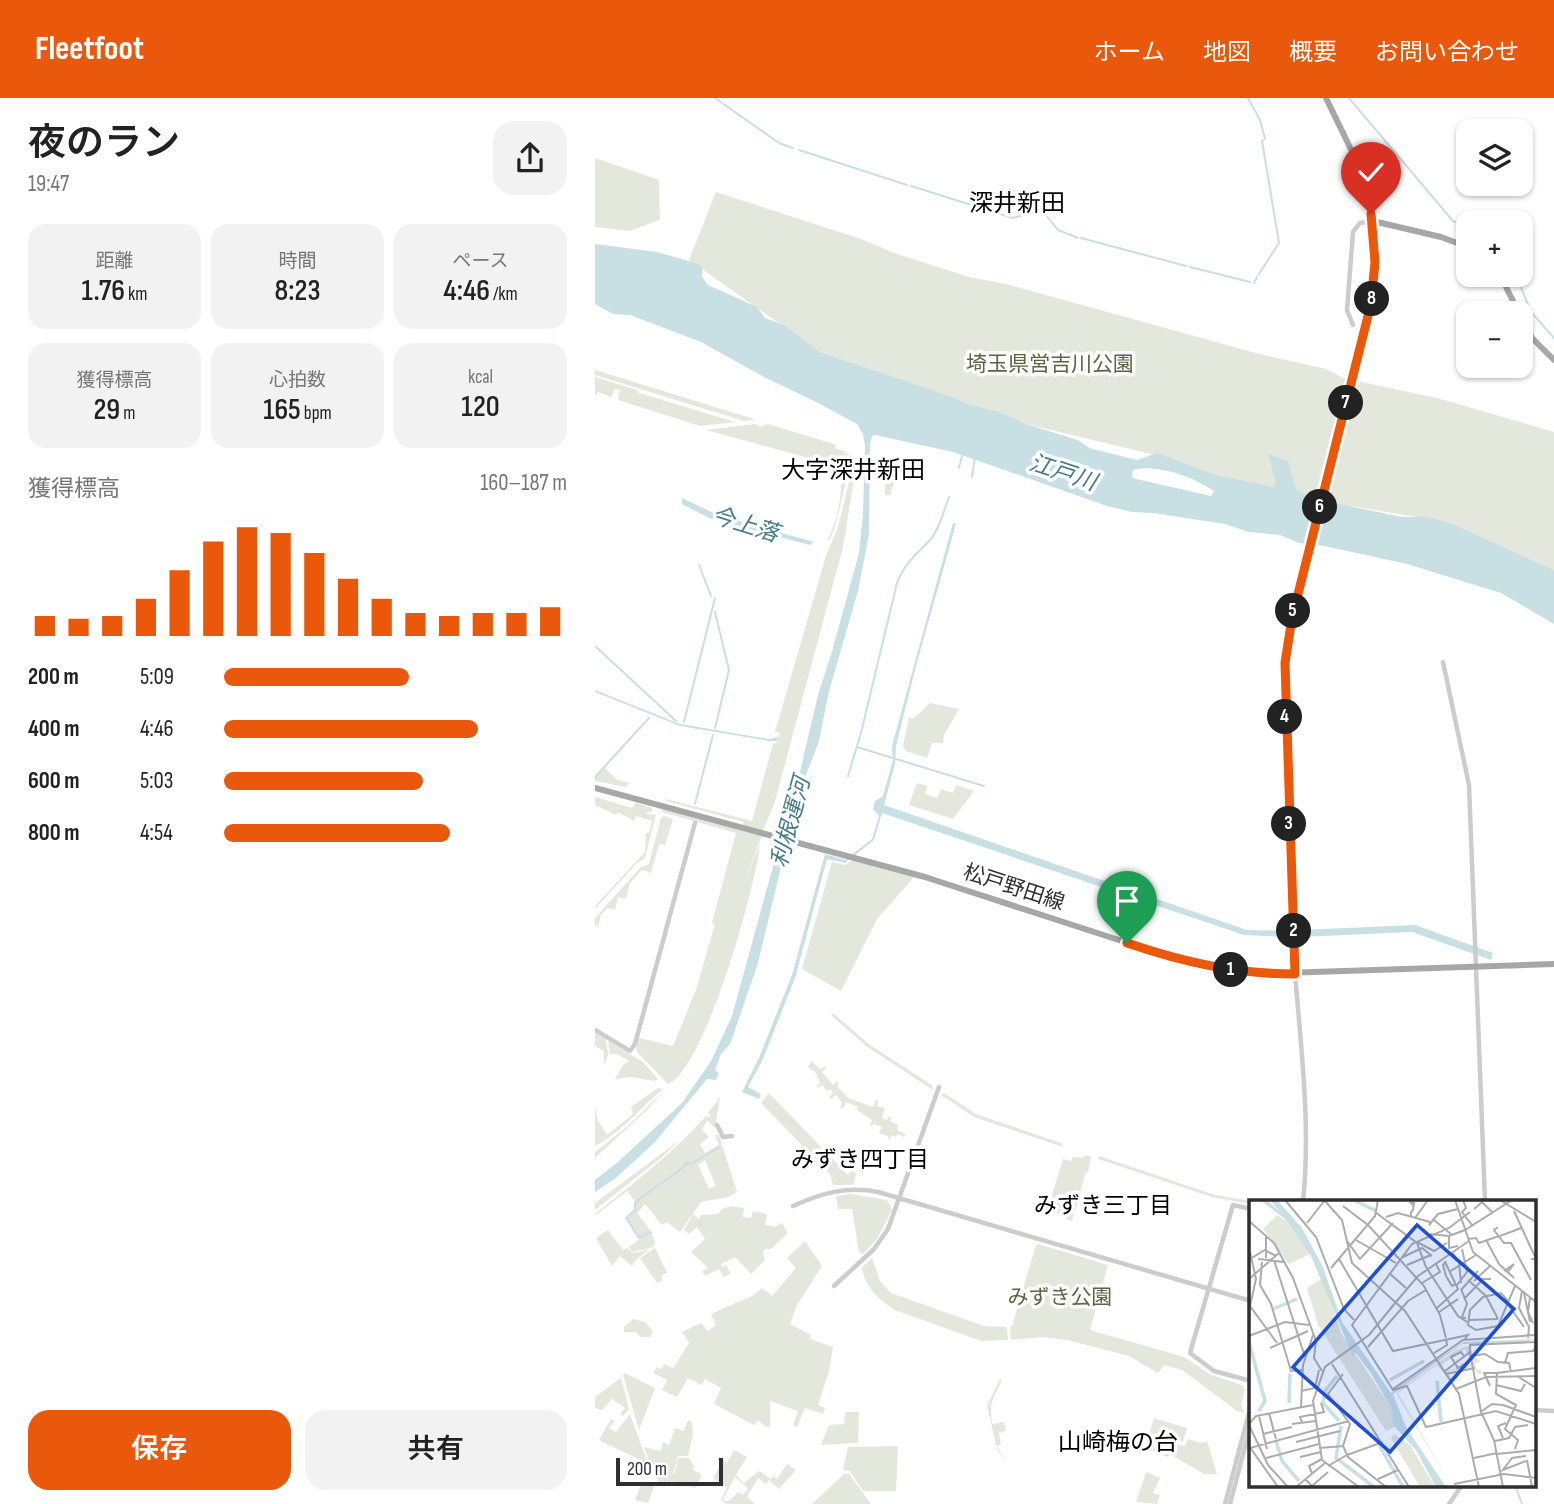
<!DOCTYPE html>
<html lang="ja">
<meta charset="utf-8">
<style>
:root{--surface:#fff;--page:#f2f2f2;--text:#222;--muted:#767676;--accent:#ea580c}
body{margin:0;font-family:"Sofia Sans Condensed","Noto Sans JP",sans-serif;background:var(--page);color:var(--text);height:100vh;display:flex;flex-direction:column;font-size:26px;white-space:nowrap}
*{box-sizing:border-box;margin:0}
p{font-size:23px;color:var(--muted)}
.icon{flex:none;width:38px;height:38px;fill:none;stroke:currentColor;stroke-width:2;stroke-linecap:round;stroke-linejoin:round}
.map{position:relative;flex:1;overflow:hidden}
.sheet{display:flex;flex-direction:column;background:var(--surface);width:595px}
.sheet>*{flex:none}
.tools{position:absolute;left:861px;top:21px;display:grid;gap:14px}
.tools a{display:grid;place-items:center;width:77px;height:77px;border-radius:14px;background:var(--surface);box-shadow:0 2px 5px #0004;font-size:35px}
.scale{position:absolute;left:21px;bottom:18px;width:107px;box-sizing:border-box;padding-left:7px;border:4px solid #2f2f2f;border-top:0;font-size:19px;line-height:24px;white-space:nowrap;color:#2f2f2f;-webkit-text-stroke:5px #fff;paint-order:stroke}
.pin{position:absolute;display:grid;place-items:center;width:60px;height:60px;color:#fff;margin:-72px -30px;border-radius:50% 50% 50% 0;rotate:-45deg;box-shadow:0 0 7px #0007}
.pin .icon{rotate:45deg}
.km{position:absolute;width:35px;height:35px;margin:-18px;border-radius:50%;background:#222;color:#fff;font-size:19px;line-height:35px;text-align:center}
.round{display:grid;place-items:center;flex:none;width:74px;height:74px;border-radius:21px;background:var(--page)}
.overview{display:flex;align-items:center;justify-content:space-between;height:119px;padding:0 28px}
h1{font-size:38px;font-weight:600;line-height:52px}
.metrics{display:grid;grid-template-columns:repeat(3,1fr);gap:10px;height:119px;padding:7px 28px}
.metrics div{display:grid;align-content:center;border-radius:18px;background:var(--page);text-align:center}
.metrics b{font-size:30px;font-weight:600}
.metrics small{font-size:19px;font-weight:400}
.metrics p{font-size:19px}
.chart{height:196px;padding:14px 28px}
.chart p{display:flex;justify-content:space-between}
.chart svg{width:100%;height:126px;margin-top:7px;stroke:var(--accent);stroke-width:6}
.cta{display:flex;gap:14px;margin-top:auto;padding:14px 28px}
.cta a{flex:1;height:80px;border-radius:21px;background:var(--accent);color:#fff;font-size:28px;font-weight:600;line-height:80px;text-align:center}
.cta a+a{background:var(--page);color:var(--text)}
ul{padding:0 28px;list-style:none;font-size:23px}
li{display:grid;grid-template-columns:112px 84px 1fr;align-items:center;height:52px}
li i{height:18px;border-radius:9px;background:var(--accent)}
header{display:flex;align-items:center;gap:42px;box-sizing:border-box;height:98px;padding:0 35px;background:var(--accent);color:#fff}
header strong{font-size:33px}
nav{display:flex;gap:38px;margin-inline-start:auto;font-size:24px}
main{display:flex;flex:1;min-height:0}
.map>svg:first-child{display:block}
.green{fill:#e4e7dc;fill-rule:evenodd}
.water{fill:#c8dfe4;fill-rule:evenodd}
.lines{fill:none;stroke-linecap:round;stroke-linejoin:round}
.stream{stroke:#c8dfe4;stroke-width:2}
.tertiary{stroke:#ccc;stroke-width:4.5}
.secondary{stroke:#b9b9b9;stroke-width:5}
.primary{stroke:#a7a7a7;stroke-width:6}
.route-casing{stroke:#fff;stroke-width:14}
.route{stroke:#ea580c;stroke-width:9}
.labels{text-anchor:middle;stroke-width:7;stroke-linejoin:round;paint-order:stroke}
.park-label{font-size:21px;fill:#5a6542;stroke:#fff}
.street-label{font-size:21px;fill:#2f2f2f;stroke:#fff}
.water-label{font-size:23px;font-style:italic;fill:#477b87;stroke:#fff}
.neighbourhood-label{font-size:23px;fill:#000;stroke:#fff}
.quarter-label{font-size:24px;fill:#000;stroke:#fff}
.inset-river{fill:none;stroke:#c8dfe4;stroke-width:3.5}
.inset-road{fill:none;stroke:#acacac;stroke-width:2}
.view{fill:#1d4ed8;fill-opacity:0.15;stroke:#1d4ed8;stroke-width:3.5}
.inset-edge{fill:none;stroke:#2f2f2f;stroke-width:3.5}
</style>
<header>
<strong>Fleetfoot</strong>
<nav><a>ホーム</a><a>地図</a><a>概要</a><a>お問い合わせ</a></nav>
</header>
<main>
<section class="sheet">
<div class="overview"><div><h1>夜のラン</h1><p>19:47</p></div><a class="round"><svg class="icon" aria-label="share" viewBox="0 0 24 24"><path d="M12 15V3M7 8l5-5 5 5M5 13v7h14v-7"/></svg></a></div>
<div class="metrics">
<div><p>距離</p><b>1.76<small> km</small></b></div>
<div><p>時間</p><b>8:23</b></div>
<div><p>ペース</p><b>4:46<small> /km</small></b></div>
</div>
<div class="metrics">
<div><p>獲得標高</p><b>29<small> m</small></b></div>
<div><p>心拍数</p><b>165<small> bpm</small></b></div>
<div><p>kcal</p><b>120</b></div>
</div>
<div class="chart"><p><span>獲得標高</span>160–187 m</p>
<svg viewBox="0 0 160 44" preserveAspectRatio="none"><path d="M5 44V37M15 44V38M25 44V37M35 44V31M45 44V21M55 44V11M65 44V6M75 44V8M85 44V15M95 44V24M105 44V31M115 44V36M125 44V37M135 44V36M145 44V36M155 44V34"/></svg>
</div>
<ul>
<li><b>200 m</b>5:09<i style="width:54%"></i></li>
<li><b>400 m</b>4:46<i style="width:74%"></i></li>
<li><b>600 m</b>5:03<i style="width:58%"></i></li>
<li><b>800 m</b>4:54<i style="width:66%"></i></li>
</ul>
<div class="cta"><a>保存</a><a>共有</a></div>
</section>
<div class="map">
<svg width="959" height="1406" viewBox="0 0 959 1406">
<rect width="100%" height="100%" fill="#fff"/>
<path class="green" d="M0 60 64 82 65 122 34 133 0 129Z
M121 94 266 141 299 155 374 179 411 186 661 255 731 271 748 280 846 301 959 334V472L856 425 745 406 708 395 622 377 581 362 431 326 225 254 94 162Z
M0 272 159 321V322L149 323 0 277Z
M0 279 42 292 44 295 140 324 105 328 23 302 25 292 20 291 16 299 3 294 0 299Z
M160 326 166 329 173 326 242 347 239 350 249 353 257 359 240 429 235 441 232 442C242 428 251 385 243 368L111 332Z
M258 368V387L248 449 180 703 168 733 148 727 149 724 142 722 71 703V701L157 723 178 646 182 644 185 635 180 634 231 458 243 429Z
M294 368 320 376 319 378C304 376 297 383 296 397H290V370Z
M335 605 364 611 349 637 348 645H337L332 660 311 653 308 648 314 619 318 621Z
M9 669 22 682 35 685 30 689 0 683V679Z
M322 685 332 688 330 696 342 700 346 691 358 695 361 687 379 693 358 721 314 707Z
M0 699 37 710 41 705 57 710V714L49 715 61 717 50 760 42 765 0 811V808L50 754 51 735H54L57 723 41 718 39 723 23 714 21 717 0 707Z
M68 711 167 738 148 788 165 746C161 788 110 971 73 986L43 955 41 951 44 940 78 948 101 892 120 826 117 825 141 735 67 714Z
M69 718 78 721 70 747 64 746 56 775 47 772 35 785 31 801 23 799 20 812 12 810 6 817 3 829 0 828V820L46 769 54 766 66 720Z
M258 762 319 779 282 821 246 893 207 871 237 764 250 767Z
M238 915 275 947 337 987 338 992 271 948 236 917Z
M0 935 11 941 13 957 9 967V953L0 948Z
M13 943 48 964 63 981 59 983 36 979 20 981 28 967 34 963 22 956H15Z
M217 963 225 971 230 968 231 970 227 974 238 987 242 983 244 985 242 988 253 1000 278 1009 281 1001 283 1002 282 1008 290 1010 287 1020 292 1022 294 1018 297 1020 295 1023 303 1027 302 1032 311 1036 309 1039 303 1036 301 1039 297 1037 294 1043 293 1038 284 1035 287 1029 279 1026 277 1028 275 1027 277 1022 262 1012 263 1009 251 1004 248 1011 245 1010 247 1005 241 997 236 1001 234 999 238 996 236 991 232 993 227 987 223 990 222 988 225 985 221 975 213 969Z
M73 989 52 1012 0 1060V1054L33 1028Z
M63 990 68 991C45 1010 26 1035 0 1048V1008L2 1021 12 1037 38 1016 36 1009Z
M174 995 253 1077 257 1070 261 1076 258 1087H238L235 1076 166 1005Z
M349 995 381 1016 466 1045 468 1049 379 1019 346 997Z
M125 999 120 1030 112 1022 107 1032 114 1039 105 1046 110 1055 124 1047 120 1037H124L142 1094 133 1099 106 1104 85 1134 72 1124 67 1127 50 1106 42 1115 56 1133 60 1145 58 1149 38 1154 34 1149 45 1141 32 1120 40 1113 41 1104 32 1093 0 1118V1116C39 1085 79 1054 111 1018L114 1019 115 1017 113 1015ZM110 1062 121 1088 114 1091 103 1067Z
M85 1042 67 1059 0 1112V1105Z
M490 1057 496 1059 493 1075 491 1074 477 1123C467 1121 463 1113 453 1110L468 1061 476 1063 478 1059 488 1060Z
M504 1058 620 1097 657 1103 656 1106 617 1099 503 1061Z
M256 1096 292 1102 297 1112 282 1141 268 1156 264 1154 257 1111H243L241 1098Z
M136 1108 149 1110 148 1119 156 1120 158 1113 172 1116 170 1127 180 1129 187 1125 193 1135 176 1151H170L168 1155 170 1162 156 1176 140 1159 126 1166 127 1169 131 1167 136 1176 128 1179 124 1171 110 1178 107 1173 113 1170 96 1154 110 1141 102 1129 94 1136 89 1132 98 1116 104 1121 106 1117 123 1116 127 1111Z
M13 1132 28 1152 32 1150 39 1155 54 1151 40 1163 37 1168 25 1158 17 1168 1 1140Z
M210 1143 227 1168 202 1207 195 1226 216 1237 215 1241 238 1249 234 1273 223 1307 230 1310 228 1316 210 1310 202 1329 198 1327 203 1313 175 1303V1329H171L163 1322 160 1327 155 1325 119 1306 126 1290 110 1281 107 1287 93 1280 82 1299 67 1292 72 1282 58 1275 62 1269 66 1271 69 1266 78 1270 94 1245 87 1234 106 1225 113 1233 121 1227 116 1216 157 1198 167 1190 177 1198 201 1170 192 1160Z
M443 1146 513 1167 495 1232 589 1259 616 1277 647 1287 650 1291 646 1307 650 1315 642 1313 587 1272 569 1267 563 1275 534 1258 472 1242 449 1239 416 1242 415 1229 417 1228 441 1147Z
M60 1150 72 1175 67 1177V1183L62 1185 45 1160Z
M277 1160 285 1183 296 1195 389 1228 412 1229 413 1242 386 1243 300 1212C284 1202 269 1188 267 1169Z
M38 1221 50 1224 58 1233 55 1239H45L41 1234H29V1229Z
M30 1275 60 1290 44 1332 28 1277Z
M26 1280 34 1311 28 1318 25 1316 30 1310 17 1301 7 1312 0 1310V1299Z
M405 1281 407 1282C398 1303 394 1302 397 1326L409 1324 411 1333 404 1335 406 1346 402 1348 411 1366 402 1351 392 1307Z
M250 1314H264L263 1345 226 1347 234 1327 249 1326Z
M35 1316 53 1366 4 1342 16 1321 20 1323 14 1330 21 1334Z
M559 1320 592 1330 588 1344 554 1337Z
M93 1322 97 1324 98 1336 93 1358H83L78 1375H80L83 1360H94L99 1368 98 1372 107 1377 100 1390 76 1383 75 1386 63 1384 49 1349 66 1353 68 1344 74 1347 80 1330 89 1333Z
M593 1341 606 1345 612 1343 622 1376H609L575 1356 573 1359 557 1353V1349L568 1347 570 1344 590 1348Z
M303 1348 301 1393H268L255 1373 248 1372 253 1349Z
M139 1352 152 1359 141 1377 149 1385 164 1373 176 1381 181 1374 179 1379 182 1381 192 1366 201 1372 184 1391 174 1382 171 1386 163 1380 152 1399 160 1406H132L126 1402 132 1389 118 1380 127 1365 122 1361 124 1358 132 1365ZM140 1379 153 1390 148 1397 143 1394 134 1403H129L128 1401Z
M551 1374 565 1380 558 1395 565 1397 562 1406 541 1404Z
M250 1375 254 1376 276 1406H217Z
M47 1384 59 1388 53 1405 40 1402Z"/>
<path class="water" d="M0 146 62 154 104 166 107 170V179L113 187 162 209 170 220 189 227 225 254 357 299 373 306 404 314 431 326 483 342 494 350 542 362 562 355 622 377 679 389 681 384 673 356 693 363 701 391 708 395 745 406 807 419H831L856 425 959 472V526L906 495 812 466 729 448 704 445 685 437 654 434 630 426 558 415 537 414 512 408 358 354 280 337 277 338 275 347 274 436 263 493 234 593 224 643 208 685 200 731 186 769 163 865 139 935 135 946 126 956 120 972 124 975 121 982 112 981 60 1044 22 1079 0 1094V1082L23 1064 87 1005 116 963 137 918 179 765 193 725 223 597 238 550 264 455 268 416 270 348 268 336 262 326 221 304 169 279 106 244 35 217 18 216 0 206ZM549 370C575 371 598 379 619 393L616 398 537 380 538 372Z
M87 400 123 417 219 444 215 447 114 420 87 406Z
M358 425 361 426 321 568 301 648 300 666 289 707 652 832 693 833V839L649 837 287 715 279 742 250 765 232 761 200 880 167 963 153 989 166 996 164 1001 147 994 164 960 197 877 230 756 250 762 277 741 284 718 278 711 280 703 288 698 298 662 297 648Z
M0 592 85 626 174 641 183 639 182 643H175L85 628 0 594Z
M820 827 898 855 896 862 817 834 705 839V832Z"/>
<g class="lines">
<path class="stream" d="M120 0 184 45 198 50
M653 0 665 22 670 41 667 43 684 145 664 176
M754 0 858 123 873 130
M204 52 312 87
M316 88 418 120 432 116 451 117 463 132 483 140
M486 140 591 168
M595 169 655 184
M921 177 936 214 959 240
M659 185 662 179
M364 370 367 358
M377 379 380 359
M104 467 116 498
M0 548 81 623
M89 624 120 500
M120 630 134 572 120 514
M262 649 389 688
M253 678 266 635 302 485C311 463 321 457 336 441 345 430 349 412 354 399
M0 679 54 620
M100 706 118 637
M56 1134 44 1140 31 1120 40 1112V1105C56 1090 77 1081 91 1066L98 1065 124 1049
M920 1387 927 1406"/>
<path class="tertiary" d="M758 227 752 212 758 134 765 125 778 123
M848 564 874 687 890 1103
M700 875C706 951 716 1027 708 1103
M0 932 35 953 40 946 100 725
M122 1027 128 1039 137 1038
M198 1108C226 1095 252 1088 283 1094L656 1203
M656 1111 638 1107 595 1255 619 1273 656 1283
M239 1188 279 1151 293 1131 344 989
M940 1312 959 1313
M630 1406 656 1307
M635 1406 656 1326
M854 1406 867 1387"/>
<path class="secondary" d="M700 875 689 588 690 555 697 520 776 206 780 164 778 123"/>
<path class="primary" d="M731 0 764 68 778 123 846 139 873 149
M905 177 924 215
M926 220 937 240 959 262
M0 690 330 779 570 857 635 872 688 875 959 866"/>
</g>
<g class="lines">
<g class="route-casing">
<path id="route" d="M532 845C588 864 641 876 700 876L690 565 697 520 776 206 780 164 776 116"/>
</g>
<use href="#route" class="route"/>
</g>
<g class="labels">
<g class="park-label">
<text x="455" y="273">埼玉県営吉川公園</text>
<text x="465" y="1206">みずき公園</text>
</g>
<g class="street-label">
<text transform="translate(419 789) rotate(18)" y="7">松戸野田線</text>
</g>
<g class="water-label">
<text transform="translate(468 374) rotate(18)" y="8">江戸川</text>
<text transform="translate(150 426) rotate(17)" y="8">今上落</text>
<text transform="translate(195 724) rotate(-75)" y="8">利根運河</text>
</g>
<g class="neighbourhood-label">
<text x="265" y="1069">みずき四丁目</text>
<text x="508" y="1115">みずき三丁目</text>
</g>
<g class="quarter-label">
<text x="422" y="113">深井新田</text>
<text x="258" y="380">大字深井新田</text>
<text x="523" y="1352">山崎梅の台</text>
</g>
</g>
<g transform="translate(654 1102)">
<rect width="287" height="287" fill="#fff"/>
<path d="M28 15 37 21 61 54 40 64 14 29ZM74 78 92 133 141 206 146 227 137 231 69 125 58 88ZM221 145 225 158 232 160 226 165 228 170H232V174H228L226 167 202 171 199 173 207 186 216 181 206 187 188 165 149 193 203 287 147 193 207 150 221 145H239L231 151V146ZM216 149 223 163 196 172 192 165ZM145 234 161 245 186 287H171L142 238Z" fill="#e4e7dc" fill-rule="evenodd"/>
<path d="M11 0H18L32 13 21 0H28L53 28 74 67 93 122 142 193 158 179 215 142 287 139 268 144H213L144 194 157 227 197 287H187L167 250 145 226 141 206 122 173 107 153 104 156 62 56 36 19Z" fill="#c8dfe4"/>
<path class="inset-river" d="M105 0 127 11M24 109 48 99M0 142 16 201 10 211M88 176 76 191 74 203 90 221M141 180 175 161M188 181 192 222M40 203 41 174M92 226 87 258 125 287M27 241 33 261 50 281M130 245 154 287"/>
<path class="inset-road" d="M36 0 67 37 95 109 105 120M75 0 93 20 103 63 156 111 210 194 230 287M206 0 224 52 287 102M214 0 217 8 213 12 223 25M251 0 287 22M94 6 119 25M225 9 233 2 243 12M265 11 287 59H282M126 12 168 43 177 67 209 116 218 122M221 12 200 28 163 44 103 125 144 190 158 186 177 227 247 211 287 224M162 16V12L164 10 165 3H162L165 6M137 17 149 13 181 22M166 18 179 0M185 20 203 35M0 21 25 43 44 78 67 141 65 158 73 171M58 23 76 0M119 25 175 86 191 115 197 138M180 25 189 14 209 9M249 27 245 30 255 43H262L282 80M181 34 200 36 216 30 263 0M200 36V48L209 46M251 36 272 28M219 39 227 38 230 43 250 36M107 40 147 63M237 40 250 64 265 78M98 41 111 59 144 23M168 42 185 51 198 43M1 52 7 79 1 106 28 143M203 52 210 62 212 83M154 57 173 48 183 56M17 58V35M1 59 16 50 27 56M9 59 35 62M90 59 144 151 219 135 215 140M25 60 56 157M197 61 194 65 197 76 203 86 207 84M13 62 11 85 22 104 42 171 54 170M158 65 182 55M82 68 126 16 129 0M255 71 265 64 258 73M200 72 227 55M140 73 157 88M0 79 30 53M219 80 237 96M225 81 241 66M173 83 191 72 187 64M208 85 218 72 213 49M212 89 218 104 213 117 217 118M212 90 229 71M273 91 270 108 280 127 279 138M275 93 281 122M237 96 249 119M281 97 279 112 284 123M215 99 234 79H242M259 101 252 93 234 97 221 110 219 125 227 130 249 126 266 86M147 102 169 76 220 41M258 103 275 127M188 108 209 89 196 62M190 112 209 99M220 120 249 119M0 136 36 122 60 125M119 147 159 101 177 90M21 148 59 131M221 152 232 212 245 240 254 287M185 153 198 145 197 139M215 156 212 152 202 157 209 168 223 159M222 156 236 154 249 162 260 163 262 172M256 163 259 153 284 151 287 146M83 164 160 287M196 171 221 152V145L287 142M94 174 79 194 101 224 94 246 99 257 137 287M197 174 226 168M268 176 287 188M247 185 272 191 276 184M241 186 235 173H248M144 189 214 140 287 135M207 189 237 177 287 176M52 191 66 188 70 170M52 207 54 165 64 135M233 211 243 204 254 205 287 217M20 213 27 239M10 216 18 249M53 222 51 217 75 212 72 203M0 224 7 216 64 205M43 224 67 221M0 225 19 265 39 287M14 234 43 227M254 238 249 226 257 223M246 241 260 238 266 227 279 225M47 242 91 231M0 246 29 287M1 248 100 221M71 248 94 246M266 249 269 240 256 229 267 205 247 194 248 173 287 168M248 254 287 250M98 255 134 242M277 256 263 258 254 270 277 261M51 257 72 252M17 258 70 244M225 258 248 253M278 260 283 287M79 266 98 255M63 273 60 266 73 259M56 279 63 286 79 272M129 279 149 270M205 284 255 274 287 278M47 287 76 263M110 287 73 260 64 201 76 167 120 135 147 102"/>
<path class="view" d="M168 25 265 109 141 252 44 167Z"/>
<rect width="287" height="287" class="inset-edge"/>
</g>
</svg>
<div class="tools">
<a><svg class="icon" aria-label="layers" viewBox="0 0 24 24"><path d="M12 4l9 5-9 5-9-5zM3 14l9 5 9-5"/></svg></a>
<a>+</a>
<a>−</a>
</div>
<div class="scale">200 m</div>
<div class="pin" style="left:532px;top:845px;background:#1e9e55"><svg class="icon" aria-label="arrive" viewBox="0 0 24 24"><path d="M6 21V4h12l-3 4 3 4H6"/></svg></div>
<div class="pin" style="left:776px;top:116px;background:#d93025"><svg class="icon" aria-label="check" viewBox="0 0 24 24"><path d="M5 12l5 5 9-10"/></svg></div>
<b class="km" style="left:636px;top:872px">1</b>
<b class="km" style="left:699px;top:833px">2</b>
<b class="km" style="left:694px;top:726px">3</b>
<b class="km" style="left:690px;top:619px">4</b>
<b class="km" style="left:698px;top:513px">5</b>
<b class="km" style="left:725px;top:409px">6</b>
<b class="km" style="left:751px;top:305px">7</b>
<b class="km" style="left:777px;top:201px">8</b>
</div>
</main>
